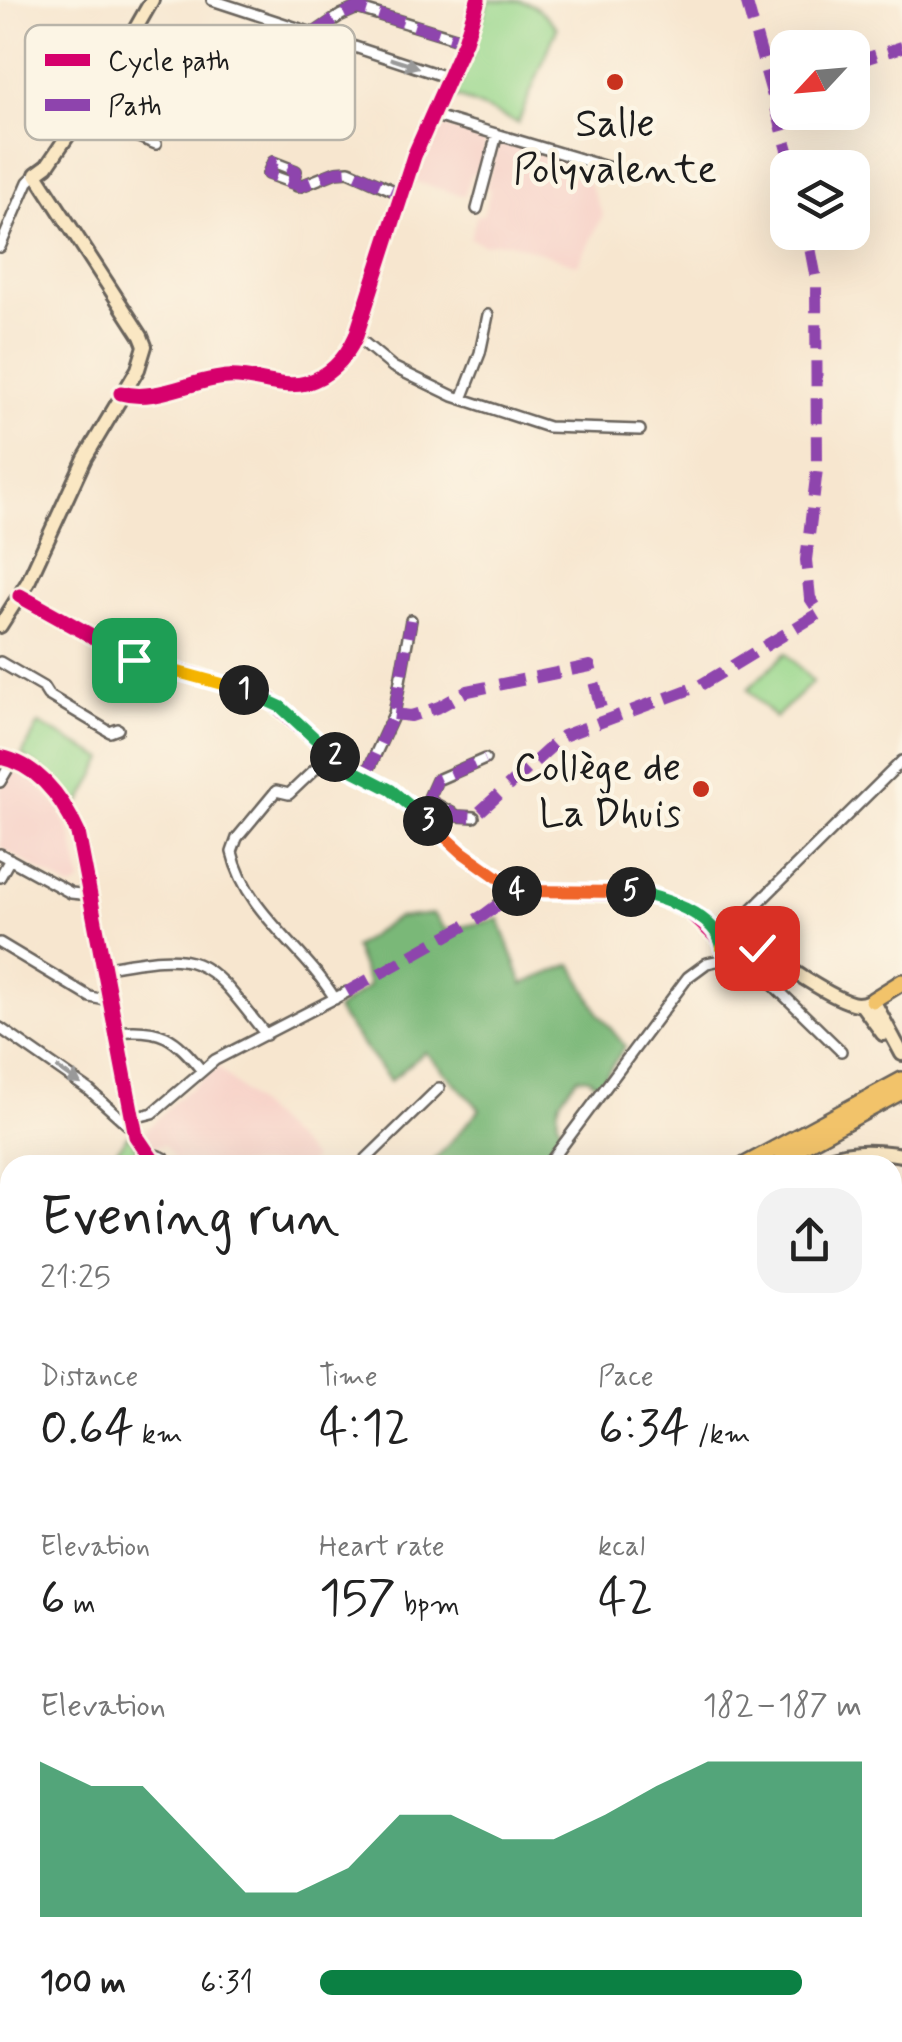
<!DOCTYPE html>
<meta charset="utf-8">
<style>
:root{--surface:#fff;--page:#f2f2f2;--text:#222;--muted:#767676;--accent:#0b8043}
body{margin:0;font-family:Mynerve,sans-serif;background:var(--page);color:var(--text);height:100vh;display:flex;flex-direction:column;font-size:38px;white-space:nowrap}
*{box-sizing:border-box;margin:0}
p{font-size:32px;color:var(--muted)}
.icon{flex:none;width:55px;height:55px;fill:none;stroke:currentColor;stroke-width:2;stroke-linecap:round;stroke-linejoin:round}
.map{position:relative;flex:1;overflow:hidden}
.side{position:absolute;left:0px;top:1155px;width:902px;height:888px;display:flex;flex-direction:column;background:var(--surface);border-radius:30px 30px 0 0;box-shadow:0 10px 40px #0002}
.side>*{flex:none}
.needle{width:65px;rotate:244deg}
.buttons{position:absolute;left:770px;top:30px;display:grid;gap:20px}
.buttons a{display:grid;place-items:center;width:100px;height:100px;border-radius:20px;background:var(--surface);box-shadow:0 10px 40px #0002;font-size:50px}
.pin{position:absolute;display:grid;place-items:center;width:85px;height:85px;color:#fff;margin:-42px;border-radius:20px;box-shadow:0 5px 15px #0006}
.km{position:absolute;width:50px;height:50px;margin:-25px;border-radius:50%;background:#222;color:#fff;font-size:28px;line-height:50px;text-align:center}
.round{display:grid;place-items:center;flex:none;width:105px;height:105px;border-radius:30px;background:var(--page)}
.overview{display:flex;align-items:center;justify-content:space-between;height:170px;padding:0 40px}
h1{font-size:55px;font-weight:600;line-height:75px}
.stats{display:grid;grid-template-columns:repeat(3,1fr);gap:15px;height:170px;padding:10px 40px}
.stats div{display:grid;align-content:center}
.stats b{font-size:50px;font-weight:600}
.stats small{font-size:28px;font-weight:400}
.stats p{font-size:28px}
.chart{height:280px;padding:20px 40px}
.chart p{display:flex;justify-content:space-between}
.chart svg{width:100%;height:180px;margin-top:10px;fill:var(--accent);opacity:.7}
ul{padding:0 40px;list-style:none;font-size:32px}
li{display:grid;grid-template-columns:160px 120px 1fr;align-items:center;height:75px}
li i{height:25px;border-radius:12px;background:var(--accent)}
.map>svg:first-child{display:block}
.built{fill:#f7d1c8}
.industrial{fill:#d2bfc0}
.green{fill:#99d78c;stroke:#5a7a54;stroke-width:2.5}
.forest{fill:#7ab878;stroke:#4b6a4a;stroke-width:2.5}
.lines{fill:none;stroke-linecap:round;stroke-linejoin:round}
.street-casing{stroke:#69635b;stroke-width:14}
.secondary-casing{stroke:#69635b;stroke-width:18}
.highway-casing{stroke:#69635b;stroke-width:20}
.street{stroke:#fff;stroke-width:9}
.secondary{stroke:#fae7c3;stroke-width:12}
.highway{stroke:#f2c36a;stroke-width:15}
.quiet{stroke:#8e44ad;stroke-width:12;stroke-dasharray:25 12;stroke-linecap:butt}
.cycleway-casing{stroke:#fcf5e5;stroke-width:21}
.cycleway{stroke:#d6006c;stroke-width:15}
.oneway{fill:#999}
.split-1-casing{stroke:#fff;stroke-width:20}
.split-2-casing{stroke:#fff;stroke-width:20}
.split-3-casing{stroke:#fff;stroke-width:20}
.split-4-casing{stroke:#fff;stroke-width:20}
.split-5-casing{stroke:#fff;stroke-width:20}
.split-6-casing{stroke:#fff;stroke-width:20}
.split-7-casing{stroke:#fff;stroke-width:20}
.split-1{stroke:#f5b400;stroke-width:12}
.split-2{stroke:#22a559;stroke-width:12}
.split-3{stroke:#22a559;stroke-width:12}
.split-4{stroke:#f0652b;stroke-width:12}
.split-5{stroke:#f0652b;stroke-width:12}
.split-6{stroke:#22a559;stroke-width:12}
.split-7{stroke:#f5b400;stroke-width:12}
.poi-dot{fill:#c8321e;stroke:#fcf5e5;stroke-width:4}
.labels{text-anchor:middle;stroke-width:9;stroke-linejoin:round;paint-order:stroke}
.poi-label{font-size:40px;fill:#1c1c1c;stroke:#fcf5e5}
.key{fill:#fcf5e5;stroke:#b9b4a9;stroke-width:2.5}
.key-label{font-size:28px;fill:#1c1c1c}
</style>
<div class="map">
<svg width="902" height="2042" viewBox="0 0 902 2042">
<rect width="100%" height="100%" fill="#fcf5e5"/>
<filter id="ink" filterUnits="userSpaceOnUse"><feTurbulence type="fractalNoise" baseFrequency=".01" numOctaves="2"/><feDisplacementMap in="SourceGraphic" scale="20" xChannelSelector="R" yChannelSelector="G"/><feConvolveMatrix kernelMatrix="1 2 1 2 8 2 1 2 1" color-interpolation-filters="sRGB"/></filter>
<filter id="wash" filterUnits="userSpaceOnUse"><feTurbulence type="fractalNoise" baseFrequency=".0048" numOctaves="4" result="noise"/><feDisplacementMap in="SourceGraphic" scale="40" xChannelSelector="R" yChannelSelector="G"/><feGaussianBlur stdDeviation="2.25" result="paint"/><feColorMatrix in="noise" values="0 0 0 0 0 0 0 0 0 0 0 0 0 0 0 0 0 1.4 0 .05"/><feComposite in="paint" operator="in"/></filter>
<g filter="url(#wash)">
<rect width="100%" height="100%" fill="#f7e6cf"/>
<path class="built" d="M439 125 486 141 478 173 471 174 464 196 413 181 434 128Z
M508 141 569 159 564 172 589 183 603 215 578 265 509 242 483 244 470 238 477 215H483L491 189 486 187 498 146Z
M12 768 35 781 59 808 72 837 81 881 78 885 70 888 0 847V789Z
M218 1067 313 1159 307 1165H173V1156L164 1145 152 1146 143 1133 176 1100Z
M0 1224 10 1229 7 1243 10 1245V2032L97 2033V2042H0Z
M700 2032 701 2042H359L324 2033Z"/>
<path class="industrial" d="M97 2033 306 2032V2033L305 2042H97Z"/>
<path class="green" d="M488 0C529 0 534 0 557 28L518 123 455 96Z
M786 653 813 682 775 718 748 689Z
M39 724 104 759 82 800 75 805 51 776 22 755Z
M129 1134 140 1152 138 1165H105Z
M10 1628V1706L0 1686V1633Z"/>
<path class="forest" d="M433 914 446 930 499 919 523 984 572 964 599 1014 625 1046 599 1086 589 1078 578 1077C561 1097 549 1110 564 1134L542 1165H430L480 1109 425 1052 390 1081 336 1010 369 986 354 947 396 918Z
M902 1267V1625L893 1670 892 1276Z"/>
</g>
<g filter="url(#ink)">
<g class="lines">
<g class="street-casing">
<path id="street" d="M212 0 449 78
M313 34 341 15 357 8 465 41
M83 115 156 144
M432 115 610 168
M297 186 294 177 296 171 273 162 268 174 301 186 336 172 349 171 401 194
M477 209 497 134
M0 247 28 182 36 174
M356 336 393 367 453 396 548 427 640 430
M121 393C156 403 193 379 228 377 254 375 281 390 306 383 330 376 346 358 356 336L414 156 465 41 478 0
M462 399 480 353 488 315
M0 662 43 687 48 695 110 732 118 729
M331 754 289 794 276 791 237 838 232 852C246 913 304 947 335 999
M0 757C39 765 63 799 78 833L136 1136 151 1158
M365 777 394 714 411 620
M0 782 13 760
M428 800 437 780 485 759
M417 811 428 800 457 816 474 817
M0 854 71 893 90 895
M0 877 10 859
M499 904 516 890
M754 909V932
M737 924 902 761
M0 943 90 997 110 1001
M772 959 766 978 841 1051
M103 968C204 949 205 957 266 1035
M0 1028 89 1090 128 1125H134
M116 1032C161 1027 175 1037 202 1071
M133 1118 153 1113 215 1060 347 992
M149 1165 156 1155 164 1158 166 1165
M360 1165 439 1088
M548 1165 688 977 707 963 730 958
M0 1552 10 1546
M0 1720 10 1736
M0 1858 10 1852
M0 2024 10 2022
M576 2032 577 2042"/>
</g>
<g class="secondary-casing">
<path id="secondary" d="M20 596 135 660 198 676 270 700 348 768 391 790 462 852 516 890 652 895 690 912 721 941
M0 626 28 582 85 458 138 369 145 346 141 336 36 174 47 166 111 72 152 0
M722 943a18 18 0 1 1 36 0a18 18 0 1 1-36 0Z
M758 943C771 959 837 1002 857 1004 864 1004 867 1002 873 1000L902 1054
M861 1004 883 1034
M814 1165C843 1149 870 1150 902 1155
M0 1604 10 1598"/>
</g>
<g class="highway-casing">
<path id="highway" d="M873 1000 902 982
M783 1156 902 1091
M745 1165 902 1080
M0 1574 10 1568
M0 1586 10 1581"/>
</g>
<use href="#street" class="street"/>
<use href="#secondary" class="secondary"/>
<use href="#highway" class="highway"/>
<path class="quiet" d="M746 0 793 168
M313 34 341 15 357 8 465 41
M852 63 902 47
M297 186 294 177 296 171 273 162 268 174 301 186 336 172 349 171 401 194
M394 714 411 716 439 707 468 691 590 666 604 720
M365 777 394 714 411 620
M428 800 437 780 485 759
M417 811 428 800 457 816 474 817 563 736 699 686 820 613 810 598 806 560 817 469 816 279 807 232
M347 992 484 915 499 904
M892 1578 902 1575
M892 1775 902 1706
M315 2032 346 2042
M856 2042 857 2032"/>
<g class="cycleway-casing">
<path id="cycleway" d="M121 393C156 403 193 379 228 377 254 375 281 390 306 383 330 376 346 358 356 336L414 156 465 41 478 0
M20 596 135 660 198 676 270 700 348 768 391 790 462 852 516 890 652 895 690 912 721 941
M0 757C39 765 63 799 78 833L136 1136 151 1158"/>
</g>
<use href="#cycleway" class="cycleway"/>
</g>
<defs><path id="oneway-solid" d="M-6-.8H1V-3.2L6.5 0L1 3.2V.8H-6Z" transform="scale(2.5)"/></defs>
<g class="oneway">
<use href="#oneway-solid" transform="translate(404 63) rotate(18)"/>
<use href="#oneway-solid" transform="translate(69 1076) rotate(35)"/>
</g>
</g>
<g class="lines" filter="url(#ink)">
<g class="split-1-casing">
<path id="split-1" d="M134 660 244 690"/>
</g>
<g class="split-2-casing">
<path id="split-2" d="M244 690 281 707 335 757"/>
</g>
<g class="split-3-casing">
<path id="split-3" d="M335 757 348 768 391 790 428 821"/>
</g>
<g class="split-4-casing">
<path id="split-4" d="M428 821 462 852 517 891"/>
</g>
<g class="split-5-casing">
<path id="split-5" d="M517 891 631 892"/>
</g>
<g class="split-6-casing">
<path id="split-6" d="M631 892C659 896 718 914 722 948"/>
</g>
<g class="split-7-casing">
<path id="split-7" d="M722 948C732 964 748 964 757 948"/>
</g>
<use href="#split-1" class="split-1"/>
<use href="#split-2" class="split-2"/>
<use href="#split-3" class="split-3"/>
<use href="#split-4" class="split-4"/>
<use href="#split-5" class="split-5"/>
<use href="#split-6" class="split-6"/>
<use href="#split-7" class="split-7"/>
</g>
<g class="poi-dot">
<circle cx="615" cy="82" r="10"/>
<circle cx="701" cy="789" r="10"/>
</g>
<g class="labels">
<g class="poi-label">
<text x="615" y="136">Salle<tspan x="615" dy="46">Polyvalente</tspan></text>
<text x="681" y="780" text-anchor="end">Collège de<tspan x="681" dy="46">La Dhuis</tspan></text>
</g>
</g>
<rect x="25" y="25" width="330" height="115" rx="15" class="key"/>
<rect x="45" y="54" width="45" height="12" fill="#d6006c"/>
<rect x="45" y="99" width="45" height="12" fill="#8e44ad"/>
<g class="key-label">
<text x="108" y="70">Cycle path</text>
<text x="108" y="115">Path</text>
</g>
</svg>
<div class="buttons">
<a><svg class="needle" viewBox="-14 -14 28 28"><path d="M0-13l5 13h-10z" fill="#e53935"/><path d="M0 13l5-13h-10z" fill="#767676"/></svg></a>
<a><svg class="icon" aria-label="layers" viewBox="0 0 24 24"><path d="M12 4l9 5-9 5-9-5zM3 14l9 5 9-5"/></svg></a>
</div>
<div class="pin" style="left:134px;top:660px;background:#1e9e55"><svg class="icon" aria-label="arrive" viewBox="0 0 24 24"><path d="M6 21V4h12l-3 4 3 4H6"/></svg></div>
<div class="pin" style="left:757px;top:948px;background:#d93025"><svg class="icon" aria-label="check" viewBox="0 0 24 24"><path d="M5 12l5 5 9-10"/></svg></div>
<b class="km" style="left:244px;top:690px">1</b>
<b class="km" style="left:335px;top:757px">2</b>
<b class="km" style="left:428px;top:821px">3</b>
<b class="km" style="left:517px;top:891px">4</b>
<b class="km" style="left:631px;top:892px">5</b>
<section class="side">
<div class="overview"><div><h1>Evening run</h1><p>21:25</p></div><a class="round"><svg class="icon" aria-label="share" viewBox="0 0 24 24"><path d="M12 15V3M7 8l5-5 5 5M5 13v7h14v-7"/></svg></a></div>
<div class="stats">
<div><p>Distance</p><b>0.64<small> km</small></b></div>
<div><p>Time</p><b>4:12</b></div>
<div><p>Pace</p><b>6:34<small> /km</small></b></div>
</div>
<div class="stats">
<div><p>Elevation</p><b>6<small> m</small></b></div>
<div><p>Heart rate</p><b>157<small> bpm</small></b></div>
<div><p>kcal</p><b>42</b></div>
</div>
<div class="chart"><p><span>Elevation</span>182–187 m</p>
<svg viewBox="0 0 160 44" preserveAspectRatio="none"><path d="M0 44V6L10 12L20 12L30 25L40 38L50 38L60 32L70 19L80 19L90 25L100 25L110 19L120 12L130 6L140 6L150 6L160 6V44z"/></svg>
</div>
<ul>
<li><b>100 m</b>6:31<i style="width:89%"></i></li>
</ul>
</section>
</div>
